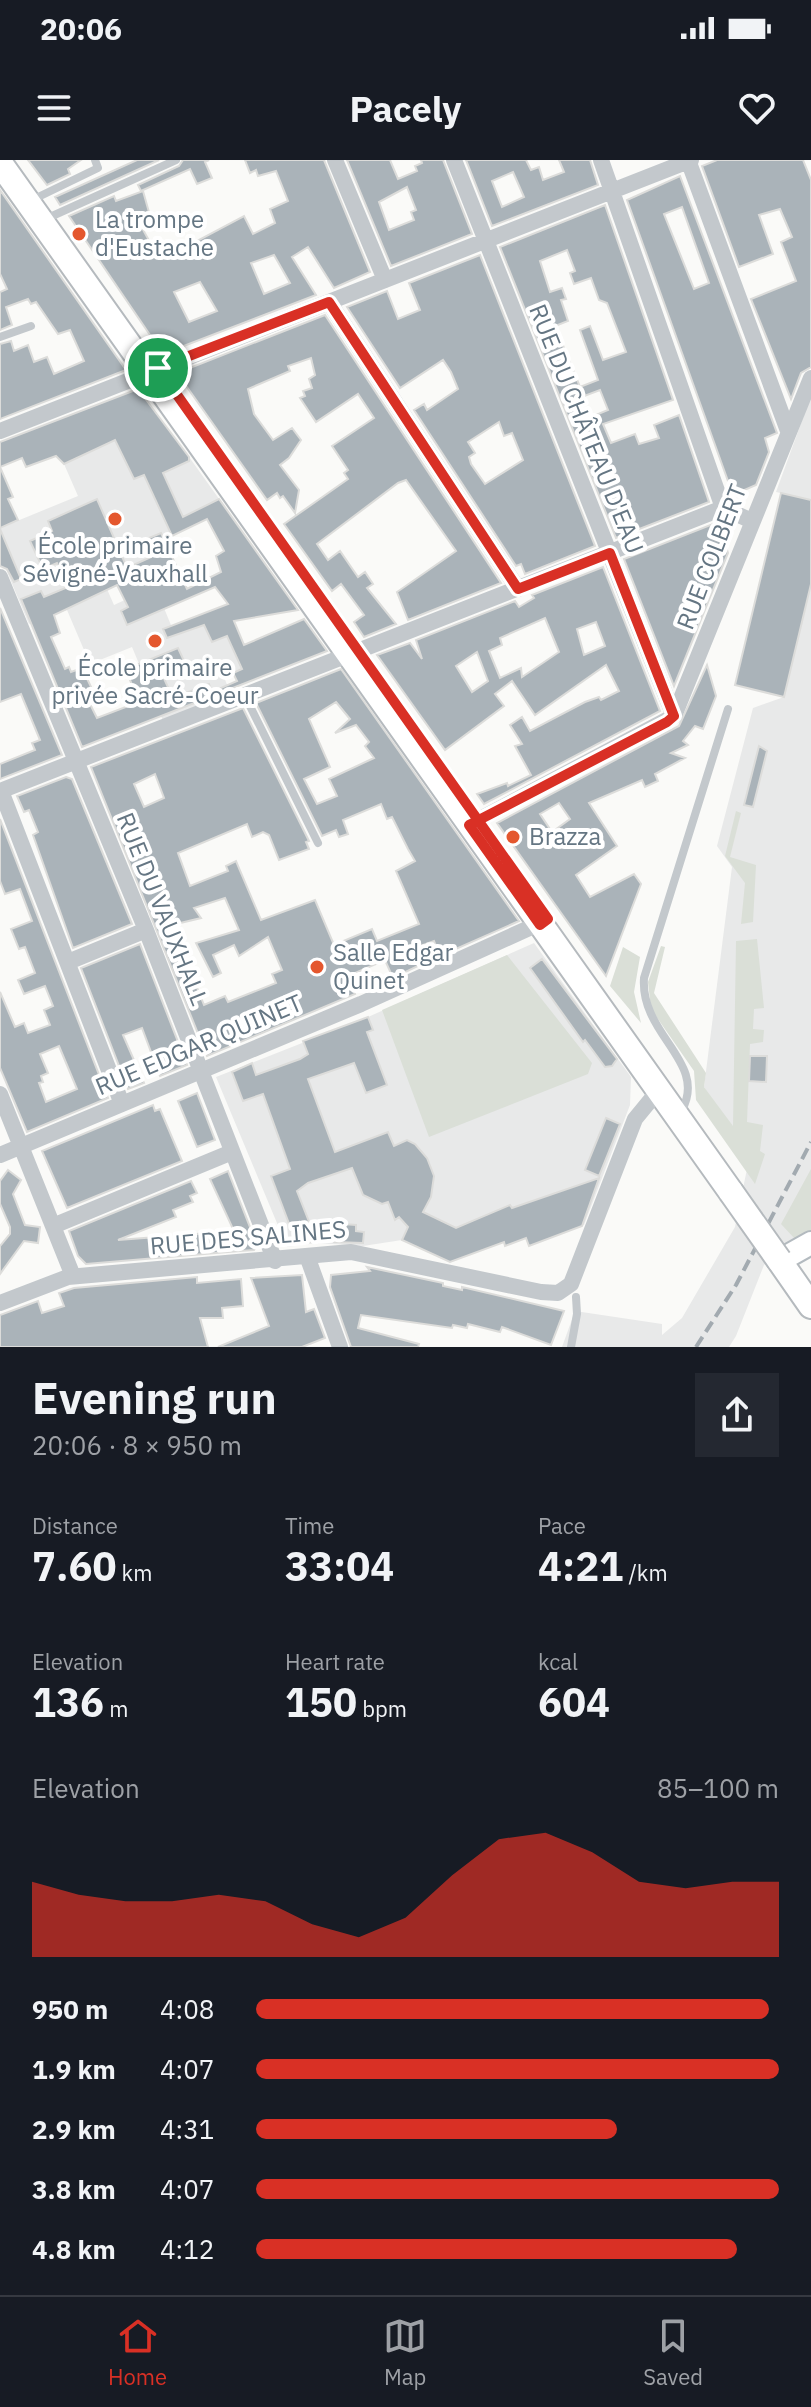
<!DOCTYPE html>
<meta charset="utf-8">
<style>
:root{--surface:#171b24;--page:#242831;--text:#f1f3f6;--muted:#9ea1a6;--line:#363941;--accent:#d93025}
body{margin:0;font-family:"IBM Plex Sans",sans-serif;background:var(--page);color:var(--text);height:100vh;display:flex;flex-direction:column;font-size:30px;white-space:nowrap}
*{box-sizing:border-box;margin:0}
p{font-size:26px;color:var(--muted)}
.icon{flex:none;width:44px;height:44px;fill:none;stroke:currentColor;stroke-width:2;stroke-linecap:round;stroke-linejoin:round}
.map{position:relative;height:1187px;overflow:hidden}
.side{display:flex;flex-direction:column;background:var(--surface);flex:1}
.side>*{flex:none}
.pin{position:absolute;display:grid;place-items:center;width:68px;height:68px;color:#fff;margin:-34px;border:4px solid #fff;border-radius:50%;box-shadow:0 2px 8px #0007}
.round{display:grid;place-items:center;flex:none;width:84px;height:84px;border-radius:0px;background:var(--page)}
.headline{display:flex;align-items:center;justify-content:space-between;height:136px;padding:0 32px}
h1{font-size:44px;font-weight:700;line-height:60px}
.metrics{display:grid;grid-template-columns:repeat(3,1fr);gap:12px;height:136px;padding:8px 32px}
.metrics div{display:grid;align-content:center}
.metrics b{font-size:40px;font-weight:700}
.metrics small{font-size:22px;font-weight:400}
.metrics p{font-size:22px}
.chart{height:224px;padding:16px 32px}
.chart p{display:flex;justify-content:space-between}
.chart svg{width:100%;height:144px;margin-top:8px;fill:var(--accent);opacity:.7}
ul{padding:0 32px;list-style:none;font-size:26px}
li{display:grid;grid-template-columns:128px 96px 1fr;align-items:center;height:60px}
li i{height:20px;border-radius:10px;background:var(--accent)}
.status{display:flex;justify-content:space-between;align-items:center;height:56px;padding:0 40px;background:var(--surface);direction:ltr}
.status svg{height:22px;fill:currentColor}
header{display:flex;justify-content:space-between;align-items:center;height:104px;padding:0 32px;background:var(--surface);font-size:36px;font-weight:700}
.menu{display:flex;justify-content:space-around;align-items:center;height:112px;border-top:2px solid var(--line);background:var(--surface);font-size:22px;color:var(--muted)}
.menu a{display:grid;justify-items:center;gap:4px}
.menu .on{color:var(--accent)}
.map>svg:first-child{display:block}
.built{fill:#e8e9e9}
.green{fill:#dadfd7}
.building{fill:#aab3b9;stroke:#dcdcda;stroke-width:2;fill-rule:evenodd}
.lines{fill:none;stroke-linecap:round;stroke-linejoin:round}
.secondary-casing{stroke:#b3babf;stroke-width:26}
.primary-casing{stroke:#b5babe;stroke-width:28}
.lane{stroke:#c3c8cc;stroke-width:8}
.street{stroke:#c3c8cc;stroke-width:16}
.secondary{stroke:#fff;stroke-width:22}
.primary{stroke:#fff;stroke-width:24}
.rail{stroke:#a2aab0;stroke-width:4;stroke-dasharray:12 6;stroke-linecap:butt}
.primary-bridge-casing{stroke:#b5babe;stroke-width:28;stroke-linecap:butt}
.primary-bridge{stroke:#fff;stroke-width:24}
.route-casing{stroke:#fff;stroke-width:16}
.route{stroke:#d93025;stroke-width:10}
.poi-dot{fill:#e4572e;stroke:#fff;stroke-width:3}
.labels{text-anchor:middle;stroke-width:8;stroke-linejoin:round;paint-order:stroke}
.poi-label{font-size:24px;fill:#657683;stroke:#fff;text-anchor:start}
.street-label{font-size:24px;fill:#657683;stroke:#fff}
</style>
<div class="status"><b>20:06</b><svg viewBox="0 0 49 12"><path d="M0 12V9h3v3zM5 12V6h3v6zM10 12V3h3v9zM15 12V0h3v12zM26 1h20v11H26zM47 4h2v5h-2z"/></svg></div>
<header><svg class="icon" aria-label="menu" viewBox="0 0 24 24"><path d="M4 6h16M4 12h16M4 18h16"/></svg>Pacely<svg class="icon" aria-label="heart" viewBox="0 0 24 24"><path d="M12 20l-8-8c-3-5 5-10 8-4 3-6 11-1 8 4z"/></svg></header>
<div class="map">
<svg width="811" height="1187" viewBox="0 0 811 1187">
<rect width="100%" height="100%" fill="#fafaf8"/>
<path class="built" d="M811 236V340L776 332Z
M174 276 227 350 153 385 152 396 127 408 124 400 99 411 114 445 155 426 175 475 220 459 242 509 224 517 231 535 163 561 132 487 90 504 67 450 29 464 0 395V368L78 336 64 304 115 280 126 303 151 293Z
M811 424V1072L796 1078 764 1105 736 1176 729 1187H562L575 1151 662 1164V1175L682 1158 735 1067 747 1009 704 927 732 707 717 686 753 548 784 537Z
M534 783 631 917 630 945 584 1065 529 1086 526 1076 505 1086 504 1082 442 1099 402 1080 363 1086 317 1083 287 1087 216 917 368 857Z"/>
<path class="green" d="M736 651 741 653 730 697 756 705 753 762 741 764 745 723 725 696Z
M757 779 764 848 754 849 753 869 764 870 763 882 750 884 747 962 763 965 760 991 765 994 755 1024 696 940 694 911 651 849 648 822 661 786 665 787 654 833 706 913 704 927 733 966 736 781Z
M623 787 640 797 634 832 641 863 610 826Z
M507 795 592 903 588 914 429 977 382 850Z
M811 1009V1072L795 1079 781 1064Z"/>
<path class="building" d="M28 0H81L68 9 70 14 47 25Z
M137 0H159L60 45 55 37Z
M183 0H209L205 2 212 18 197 24 190 9 141 31 138 25 179 6Z
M245 0H324L370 112 334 128 308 87 292 97 316 135 163 194 69 56 114 36 116 41 143 31 152 63 142 68 156 93 180 82 184 88 244 56 253 74 275 63 270 49 288 41 276 11 258 16 256 10 250 13ZM274 95 290 123 264 134 251 103ZM200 122 217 151 189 162 174 132Z
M347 0H390L398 19 417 11 415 6 422 3 421 0H443L472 74 391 106ZM407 27 416 50 411 52 414 60 389 70 379 42Z
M466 0H526L531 10 539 7 543 20 564 12 559 0H590L598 25 492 66ZM513 12 524 37 502 47 492 21Z
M717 0H803L811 20V207L801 213 791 239 751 139 796 121 781 82 792 77 780 49 759 55 773 94 739 107 702 6Z
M680 16 777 273 765 278 769 292 756 325 733 335 627 40ZM682 47 709 123 694 129 664 54Z
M0 30 126 210 0 259V184L11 181 14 191 28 185 34 202 47 197 54 214 84 201 70 170 58 174 36 142 31 144 28 139 6 147 12 165 0 170V132L7 129 0 114Z
M605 45 673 240 603 264 611 283 635 274 639 284 659 278 654 265 679 255 709 342 616 378 500 87ZM567 90 575 111 570 113 574 124 591 118 599 140 607 143 626 192 603 200 590 166 580 170 598 220 580 227 555 166 568 161 561 140 566 139 562 128 550 132 540 101ZM600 230 608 250 584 260 576 239Z
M480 95 595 386 525 414 521 404 516 406 414 250 424 244 427 250 458 229 451 212 443 200 400 228 347 147 387 131 398 159 420 150 409 123ZM499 262 504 276 512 273 523 300 485 324 471 304 469 297 475 293 468 282Z
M325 155 501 423 408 460 397 432 456 391 406 320 398 323 317 384 328 400 340 391 358 417 365 412 373 424 367 428 396 464 364 477 354 462 364 455 341 424 332 431 284 364 348 319 344 313 348 310 332 286 374 258 358 234 316 262 300 238 305 236 303 231 312 228 309 219 315 215 311 198 288 206 290 211 248 229 254 254 273 280 292 268 301 280 289 298 280 305 299 330 295 353 283 336 280 338 277 333 267 340 177 213Z
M138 229 189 297V301L163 313 183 357 219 339 298 450 234 461 244 485 304 459 327 491 82 587 21 439 41 431 44 437 68 427 57 403 43 409 30 381 52 371 48 361 97 339 127 408 151 397 153 385 149 378 161 373 187 429 221 412 216 396 224 391 207 359 172 376 144 315 134 319 115 280 64 304 56 296 26 307 22 298 0 307 13 337 8 339 18 360 0 368V282ZM117 425 128 447 121 451 127 465 215 427 228 444 163 469 167 478 204 465 212 482 227 476 242 509 233 513 237 521 212 532 209 524 173 538 160 510 184 501 178 488 136 505 138 511 128 515 139 542 97 558 84 532 92 529 82 508 71 512 69 507 65 509 59 495 51 477 60 473 54 455Z
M781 333 811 340V424L784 537 735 525Z
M718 362 728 393 674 526 624 399Z
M0 369 21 419 14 422 7 409 0 406Z
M603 407 660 551 484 644 477 634 507 623 508 626 531 615 515 586 522 584 510 565 522 557 530 571 585 542 599 537 601 540 619 531 606 505 535 555 512 521 495 534 504 546 445 590 377 495 410 483 422 499 416 480 515 441 519 447 534 438 532 435ZM545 458 559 492 522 517 521 508 500 518 489 491 502 485 500 478ZM596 462 605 486 584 495 577 469ZM477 492 488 521 472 532 456 506Z
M0 448 62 595 0 619V604L35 590 32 583 40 580 21 534 0 542Z
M707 505 716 536 703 569 695 566 683 581 688 585 671 593 685 598 655 614 658 621 645 627 642 620 589 643 617 686 576 715 590 737 634 714 641 724 606 816 497 663 679 566ZM559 643 570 659 552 672 540 654Z
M341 509 519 761 440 796 434 781 415 788 418 806 393 818 385 800 348 816 355 834 207 896 91 607 243 548 309 681 306 682 309 689 279 700 269 675 263 672 252 677 247 664 178 693 190 726 228 711 226 706 236 701 261 760 315 740 334 785 372 769 377 781 419 764 396 711 415 701 408 689 392 657 387 659 381 644 343 660 348 674 339 677 336 670 322 676 256 543ZM336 542 350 559 335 573 356 565 369 582 365 586 374 598 329 619 337 636 317 644 304 619 330 607 309 559ZM155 614 164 638 144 647 134 624ZM225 738 239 770 196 783 213 817 221 813 213 795 234 785 239 796 268 777 282 810 272 814 276 823 228 842 225 836 204 845 172 765 201 758 194 748Z
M759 586 767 591 753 647 744 645Z
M66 617 72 619 132 764 73 788 33 675 38 672 29 650 24 652 17 636Z
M0 659 108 938 27 972 0 908V832L15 867 24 863 28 873 50 865 44 850 53 846 45 826 24 834 18 820 35 813 25 787 19 789 11 769 32 761 20 729 5 734 0 721ZM59 886 77 929 46 942 39 923 43 922 41 916 48 913 40 894Z
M140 784 187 905 160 916 142 868 123 875 144 923 128 929 81 808Z
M542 799 617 899 612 906 605 907 585 880 583 882 530 808Z
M368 857 373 870 367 872 387 925 366 933 354 903 308 919 335 992 388 972 394 986 407 980 415 984 427 998 434 1016 431 1037 423 1052 456 1068 510 1045 512 1048 599 1018 582 1066 529 1086 526 1078 505 1086 504 1082 450 1102 402 1080 408 1067 399 1057 395 1060 388 1042 382 1044 363 1035 352 1008 308 1023 297 1031 317 1082H296L271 1016 290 1009 263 934 243 941 232 912 252 903 256 915 300 899 308 894 303 881Z
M750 896H767L766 922 749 921Z
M197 933 215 980 197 987 178 941Z
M153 945 155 951 160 949 182 1001 67 1048 42 991Z
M606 958 620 964 599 1016 585 1010Z
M8 1010 21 1020 13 1034 25 1065 40 1067 38 1083 24 1081 0 1114V1086L10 1074V1067L0 1044V1021Z
M228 1011 257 1085 254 1090 240 1091 238 1085 239 1091 86 1104 78 1096 69 1071 191 1021 197 1033 190 1036 193 1042 173 1050 176 1057 118 1080 234 1071 210 1019Z
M343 1064 356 1065V1071L364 1072 363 1083 334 1082 335 1069 342 1070Z
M367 1107 443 1123V1126L462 1130V1127L564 1151 551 1185 502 1167 500 1172 468 1164 467 1168 453 1165 452 1168 361 1155 358 1168 419 1184 418 1187H351L330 1127 331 1115 370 1111Z
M302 1115 306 1152 314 1149 325 1178 302 1187H218L269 1166 251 1118Z
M197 1117V1123L241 1119 243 1146 222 1148 223 1158H200L208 1187H0V1155L38 1141 42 1153 64 1146 59 1133 74 1128Z"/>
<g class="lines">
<g class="secondary-casing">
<path id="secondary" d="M779 1101 811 1083"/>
</g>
<g class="primary-casing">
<path id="primary" d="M0 3 731 1032
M779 1100 811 1146"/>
</g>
<path class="lane" d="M32 40 98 8 95 0
M50 57 176 0
M0 177 31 166
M245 536 318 683
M682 950C708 902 640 875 644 818L728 549
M571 1187 577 1154 576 1137"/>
<path class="street" d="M335 0 385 120
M454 0 674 556
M601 0 723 348
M688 0 788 271
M329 142 518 429
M0 271 691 0
M723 348 752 361
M0 417 146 770 275 1101
M0 631 723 348
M1 631 122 944
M469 665 674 556 811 218
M68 802 146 770
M0 934 73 1116
M0 995 361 844 547 760
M53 1066 232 992
M307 1096 340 1187
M0 1143 68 1117 351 1092 541 1132 558 1133 571 1124 635 959 658 931"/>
<use href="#secondary" class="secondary"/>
<use href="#primary" class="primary"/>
<path class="rail" d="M696 1187 736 1125 811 982"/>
<g class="primary-bridge-casing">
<path id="primary-bridge" d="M731 1032 779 1100"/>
</g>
<use href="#primary-bridge" class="primary-bridge"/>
</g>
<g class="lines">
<g class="route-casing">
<path id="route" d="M158 208 548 759 540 765 469 665 477 661 667 562 674 556 610 393 518 429 329 142 158 208"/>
</g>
<use href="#route" class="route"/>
</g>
<g class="poi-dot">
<circle cx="79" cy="74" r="8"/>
<circle cx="115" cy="359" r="8"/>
<circle cx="155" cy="481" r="8"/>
<circle cx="513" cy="677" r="8"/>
<circle cx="317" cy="807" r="8"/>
</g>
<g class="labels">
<g class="poi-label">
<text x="95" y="68">La trompe<tspan x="95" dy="28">d'Eustache</tspan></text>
<text x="115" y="394" text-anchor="middle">École primaire<tspan x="115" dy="28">Sévigné-Vauxhall</tspan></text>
<text x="155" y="516" text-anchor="middle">École primaire<tspan x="155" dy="28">privée Sacré-Coeur</tspan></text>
<text x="529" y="685">Brazza</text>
<text x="333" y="801">Salle Edgar<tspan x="333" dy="28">Quinet</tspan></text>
</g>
<g class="street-label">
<text transform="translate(586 269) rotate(68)" y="8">RUE DU CHÂTEAU D'EAU</text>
<text transform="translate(712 397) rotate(-69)" y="8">RUE COLBERT</text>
<text transform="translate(162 749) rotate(68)" y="8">RUE DU VAUXHALL</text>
<text transform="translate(199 885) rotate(-23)" y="8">RUE EDGAR QUINET</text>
<text transform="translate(248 1078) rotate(-5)" y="8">RUE DES SALINES</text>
</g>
</g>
</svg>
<div class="pin" style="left:158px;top:208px;background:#1e9e55"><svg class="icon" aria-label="arrive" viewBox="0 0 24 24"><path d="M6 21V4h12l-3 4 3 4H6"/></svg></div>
</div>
<section class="side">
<div class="headline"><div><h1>Evening run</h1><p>20:06 · 8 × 950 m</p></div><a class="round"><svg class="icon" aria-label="share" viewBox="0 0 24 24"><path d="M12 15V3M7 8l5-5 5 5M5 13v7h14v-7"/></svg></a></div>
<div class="metrics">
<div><p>Distance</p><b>7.60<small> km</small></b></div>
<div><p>Time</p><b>33:04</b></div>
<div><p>Pace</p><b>4:21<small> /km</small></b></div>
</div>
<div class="metrics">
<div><p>Elevation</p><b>136<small> m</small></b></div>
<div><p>Heart rate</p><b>150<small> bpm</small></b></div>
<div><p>kcal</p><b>604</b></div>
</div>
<div class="chart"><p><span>Elevation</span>85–100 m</p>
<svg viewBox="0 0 160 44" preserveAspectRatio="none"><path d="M0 44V21L10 25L20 27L30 27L40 25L50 27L60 34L70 38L80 32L90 19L100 8L110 6L120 12L130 21L140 23L150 21L160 21V44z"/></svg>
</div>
<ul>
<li><b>950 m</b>4:08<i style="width:98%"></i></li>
<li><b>1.9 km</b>4:07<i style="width:100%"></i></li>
<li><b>2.9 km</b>4:31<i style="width:69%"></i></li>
<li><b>3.8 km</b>4:07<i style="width:100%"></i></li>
<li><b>4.8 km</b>4:12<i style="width:92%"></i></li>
</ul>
</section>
<nav class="menu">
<a class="on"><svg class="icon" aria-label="home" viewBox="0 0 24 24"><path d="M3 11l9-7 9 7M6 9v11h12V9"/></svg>Home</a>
<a><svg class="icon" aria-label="map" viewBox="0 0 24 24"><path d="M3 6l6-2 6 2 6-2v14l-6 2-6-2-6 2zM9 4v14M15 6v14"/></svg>Map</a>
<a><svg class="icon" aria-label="saved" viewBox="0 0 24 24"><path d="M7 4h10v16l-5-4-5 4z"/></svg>Saved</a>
</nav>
